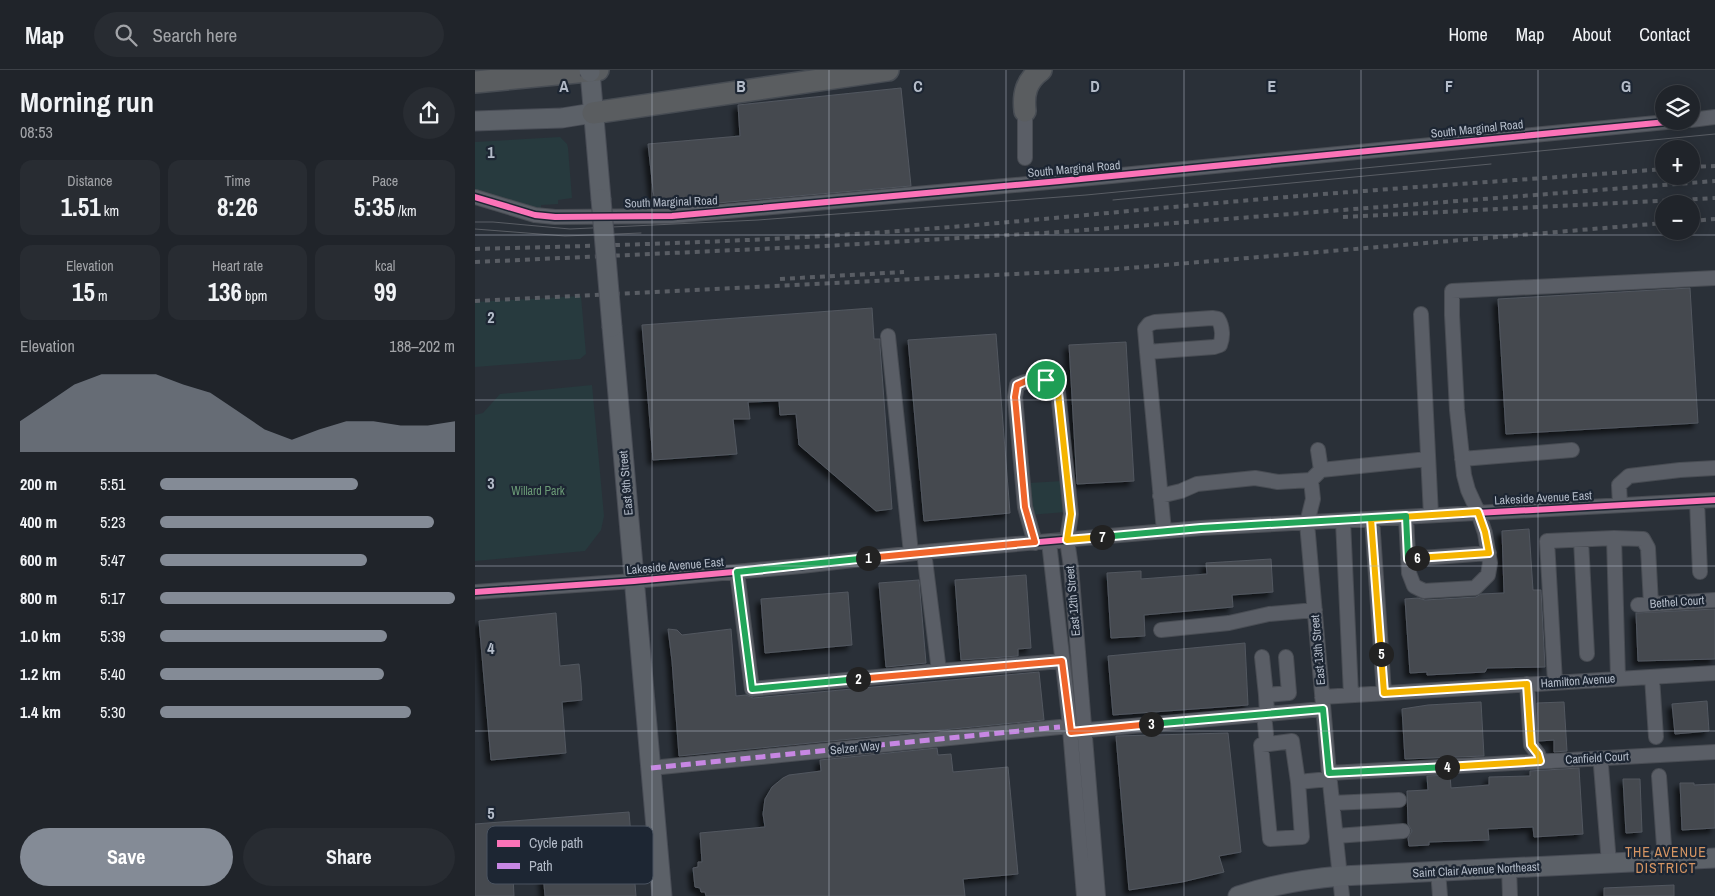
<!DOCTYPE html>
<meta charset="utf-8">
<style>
:root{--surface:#20242a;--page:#282c32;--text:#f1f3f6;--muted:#a2a4a8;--line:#3d4147;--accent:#848b96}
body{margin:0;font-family:"Archivo Narrow",sans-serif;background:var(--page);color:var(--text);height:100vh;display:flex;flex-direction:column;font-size:19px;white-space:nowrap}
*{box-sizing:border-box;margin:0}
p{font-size:16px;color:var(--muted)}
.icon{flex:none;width:28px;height:28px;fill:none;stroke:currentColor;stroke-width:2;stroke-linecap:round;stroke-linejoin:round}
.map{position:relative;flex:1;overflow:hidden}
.drawer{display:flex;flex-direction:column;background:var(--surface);width:475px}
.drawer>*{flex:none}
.tools{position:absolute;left:1180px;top:15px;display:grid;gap:10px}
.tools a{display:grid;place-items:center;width:45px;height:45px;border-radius:50%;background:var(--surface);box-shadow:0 2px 12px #0003,0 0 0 1px var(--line);font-size:25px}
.pin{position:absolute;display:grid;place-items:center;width:42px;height:42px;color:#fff;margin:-21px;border:2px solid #fff;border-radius:50%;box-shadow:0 1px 5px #0007}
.km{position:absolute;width:25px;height:25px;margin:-12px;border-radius:50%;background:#222;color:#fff;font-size:14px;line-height:25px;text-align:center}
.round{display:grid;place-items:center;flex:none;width:52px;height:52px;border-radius:26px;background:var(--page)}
.summary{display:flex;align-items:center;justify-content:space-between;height:85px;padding:0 20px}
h1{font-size:28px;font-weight:700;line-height:38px}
.metrics{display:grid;grid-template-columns:repeat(3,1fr);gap:8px;height:85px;padding:5px 20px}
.metrics div{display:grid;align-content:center;border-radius:12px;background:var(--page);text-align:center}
.metrics b{font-size:25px;font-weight:700}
.metrics small{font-size:14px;font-weight:400}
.metrics p{font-size:14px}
.chart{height:140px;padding:10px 20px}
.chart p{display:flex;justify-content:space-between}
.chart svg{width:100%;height:90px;margin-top:5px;fill:var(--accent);opacity:.7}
.button{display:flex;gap:10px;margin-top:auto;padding:10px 20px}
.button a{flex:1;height:58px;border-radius:30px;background:var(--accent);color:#fff;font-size:20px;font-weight:700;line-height:58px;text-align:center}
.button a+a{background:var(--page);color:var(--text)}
ul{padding:0 20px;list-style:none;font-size:16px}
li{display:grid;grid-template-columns:80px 60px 1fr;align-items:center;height:38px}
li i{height:12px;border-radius:6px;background:var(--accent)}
header{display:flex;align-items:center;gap:30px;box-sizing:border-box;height:70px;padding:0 25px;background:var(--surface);border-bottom:1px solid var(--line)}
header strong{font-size:24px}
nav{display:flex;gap:28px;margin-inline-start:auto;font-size:18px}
.search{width:350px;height:45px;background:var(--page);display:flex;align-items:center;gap:12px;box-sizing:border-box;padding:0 18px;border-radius:28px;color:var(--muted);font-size:19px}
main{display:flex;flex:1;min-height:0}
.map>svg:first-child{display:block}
.green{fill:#273a3e}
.building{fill:#444950;stroke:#52575f;filter:url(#shadow)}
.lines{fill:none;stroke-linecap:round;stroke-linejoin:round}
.minor-casing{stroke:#484c53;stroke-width:16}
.major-casing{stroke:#484c55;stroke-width:21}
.highway-casing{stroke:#474c53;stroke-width:24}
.minor{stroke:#5a5e66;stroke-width:14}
.major{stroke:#5c6168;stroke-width:19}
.highway{stroke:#5a5d60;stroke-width:21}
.tram{stroke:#595d64;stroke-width:1}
.rail{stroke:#595d64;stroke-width:4;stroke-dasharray:5 5;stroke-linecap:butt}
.major-bridge-casing{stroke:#484c55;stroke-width:21;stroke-linecap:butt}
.major-bridge{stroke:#5c6168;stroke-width:19}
.quiet{stroke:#c787e3;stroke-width:5;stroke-dasharray:10 5;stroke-linecap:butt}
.cycleway-casing{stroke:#1d2633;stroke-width:9}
.cycleway{stroke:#fb73b8;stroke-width:6}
.split-1-casing{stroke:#fff;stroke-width:10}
.split-2-casing{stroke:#fff;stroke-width:10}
.split-3-casing{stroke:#fff;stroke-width:10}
.split-4-casing{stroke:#fff;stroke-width:10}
.split-5-casing{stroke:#fff;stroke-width:10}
.split-6-casing{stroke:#fff;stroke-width:10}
.split-7-casing{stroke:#fff;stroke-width:10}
.split-8-casing{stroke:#fff;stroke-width:10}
.split-1{stroke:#f0652b;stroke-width:6}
.split-2{stroke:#22a559;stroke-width:6}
.split-3{stroke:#f0652b;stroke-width:6}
.split-4{stroke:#22a559;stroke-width:6}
.split-5{stroke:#f5b400;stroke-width:6}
.split-6{stroke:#f5b400;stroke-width:6}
.split-7{stroke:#22a559;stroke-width:6}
.split-8{stroke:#f5b400;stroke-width:6}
.grid{fill:none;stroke:#b4bcc9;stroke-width:1;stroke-opacity:0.55}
.labels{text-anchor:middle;stroke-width:4.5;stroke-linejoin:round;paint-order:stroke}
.street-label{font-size:12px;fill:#b4bcc9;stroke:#1d2633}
.park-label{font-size:12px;fill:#6b9a76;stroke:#1d2633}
.neighbourhood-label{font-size:14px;letter-spacing:1px;fill:#d59563;stroke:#1d2633}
.key{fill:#1d2633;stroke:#4a5360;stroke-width:1}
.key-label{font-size:14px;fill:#b4bcc9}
.grid-label{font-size:16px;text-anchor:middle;font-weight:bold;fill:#b4bcc9;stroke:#1d2633;stroke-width:4.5;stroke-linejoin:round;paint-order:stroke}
</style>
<header>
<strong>Map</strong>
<div class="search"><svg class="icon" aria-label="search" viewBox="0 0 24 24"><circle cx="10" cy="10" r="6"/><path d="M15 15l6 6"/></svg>Search here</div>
<nav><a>Home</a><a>Map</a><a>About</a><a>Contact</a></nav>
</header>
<main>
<section class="drawer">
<div class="summary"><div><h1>Morning run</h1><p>08:53</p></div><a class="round"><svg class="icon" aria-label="share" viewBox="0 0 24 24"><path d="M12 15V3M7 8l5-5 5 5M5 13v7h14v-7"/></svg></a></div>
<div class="metrics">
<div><p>Distance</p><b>1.51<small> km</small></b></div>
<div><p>Time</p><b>8:26</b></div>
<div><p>Pace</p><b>5:35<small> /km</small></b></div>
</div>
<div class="metrics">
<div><p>Elevation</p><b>15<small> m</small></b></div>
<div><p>Heart rate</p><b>136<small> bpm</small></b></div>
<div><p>kcal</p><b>99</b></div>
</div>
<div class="chart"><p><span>Elevation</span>188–202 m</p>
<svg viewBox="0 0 160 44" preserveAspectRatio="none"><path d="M0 44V29L10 20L20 11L30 6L40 6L50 6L60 11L70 15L80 24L90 33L100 38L110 33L120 29L130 29L140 31L150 31L160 29V44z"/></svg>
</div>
<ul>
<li><b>200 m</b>5:51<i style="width:67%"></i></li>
<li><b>400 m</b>5:23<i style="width:93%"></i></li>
<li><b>600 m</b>5:47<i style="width:70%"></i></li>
<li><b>800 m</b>5:17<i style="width:100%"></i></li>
<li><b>1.0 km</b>5:39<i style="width:77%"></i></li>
<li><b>1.2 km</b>5:40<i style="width:76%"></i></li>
<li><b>1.4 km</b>5:30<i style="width:85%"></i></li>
</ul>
<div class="button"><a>Save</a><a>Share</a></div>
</section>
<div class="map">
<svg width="1240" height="826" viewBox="0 0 1240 826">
<defs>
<filter id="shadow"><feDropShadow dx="-4.5" dy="4.5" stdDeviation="2.5" flood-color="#0009"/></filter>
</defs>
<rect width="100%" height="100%" fill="#2a3038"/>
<path class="green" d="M85 67 92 74 93 78 97 128 83 130V134L66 135V141L0 124V72Z
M106 226 111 284 105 289 0 297V232Z
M117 315 129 446 126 460 110 481 0 491V345L8 343 25 324Z
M588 411 590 442 555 445 553 413Z"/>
<path class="building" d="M426 18 436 116 197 137H180L173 74 265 66 263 35Z
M1215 218 1223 353 1031 364 1023 229Z
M397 238 399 269H405V276L417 439 401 441 324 375 321 344 305 345 304 331 273 332 275 349H258L262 384 178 390 167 255Z
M521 264 535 443 449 451 433 270Z
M651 272 659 411 602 414 594 275Z
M1054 459 1058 520H1066L1070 597 1012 598 1010 602 952 605V602L935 603 930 529 943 528 950 530 1001 527 1006 524 1029 523 1027 461Z
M796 489 798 522 757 525 758 537 669 545 670 566 636 568 632 503 666 501V509L732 504 731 493Z
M551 505 556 578 543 579V586L486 590 480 510Z
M444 510 451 593 411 597 404 513Z
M373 522 377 575 290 583 286 529Z
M1240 539V589L1163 591 1161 543Z
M81 543 85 596 104 594 106 613 107 630 87 632 91 683 16 690 4 551Z
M193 559 202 560 207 565 256 559 261 626 271 625 278 628 564 602 569 650 204 686 197 591Z
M770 573 773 635 638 645 633 586Z
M1232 631 1234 661 1200 664 1197 634Z
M1006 632 1009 686 930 689 927 639 953 635Z
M1089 632 1092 681 1079 682V670L1064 671 1062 633Z
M753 663 766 782 744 786 749 802 707 812 654 820 641 666Z
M462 678 463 685 476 684 478 702 533 697 543 804 488 809 490 826H231L230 822H226L225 818 220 817 218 798 223 797V792H227L225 763 290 757 288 744 290 729 297 717 308 708 314 705 346 701 345 690Z
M1104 698 1108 764 1059 767 1058 757 1013 759 1014 770 954 772V775L934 776 933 768 937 761 933 754 932 721 953 720 952 706 975 705 976 718 1014 715V707L1055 706V701Z
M1148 709H1165L1167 762 1151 763Z
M1205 713H1219V715L1240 714V758L1207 760Z
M154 742 161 826H70L68 803 38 806 39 826H0V754Z
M1199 815V826H1129V818Z"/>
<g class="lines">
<g class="minor-casing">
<path id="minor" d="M550 41V88
M1216 50 1240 47
M0 127 60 145 80 147 197 146 585 111 1202 51
M946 244 956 445
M413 266 436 483
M672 282 739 277 745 275C748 268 748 257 743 249L737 248 680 252 674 254 670 259 672 282 689 461
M843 380 846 400 836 410 838 429 832 453 854 703 867 826
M987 389 1097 380
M846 400 953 389
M685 426 706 421 722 414 780 408 803 412 836 410
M1222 431 1225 502
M1145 435 1144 415 1154 406 1205 400 1240 398
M931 447 934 503 939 516 949 521 1000 518 1013 505 1015 493 1010 463 1003 442 993 420 989 405 982 340 977 245V221L1240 208
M897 449 909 623
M868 451 876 625
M1139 468 1168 469 1173 478 1176 534
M1106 470 1112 584
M574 472 594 647 609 826
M560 473 550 437 540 327 542 315C558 308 574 306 583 322L596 444 592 470 596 497 623 826
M449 482 464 601
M933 489 1014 483
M262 502 277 619 464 601 587 591
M0 522 159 511 326 496 449 482 726 458 1240 430
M1163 535 1240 530
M686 560 754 553 794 544 840 540
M787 587 791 625
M1177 607 1181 667
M1080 612 1072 471 1139 468 1143 608
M1052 614 1056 675 1063 684 1065 691
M847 627 1240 603
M789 644 792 674
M792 644 791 625 814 623 811 587
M601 661 848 639
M1126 696 1134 793
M176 698 585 657
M854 703 1240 682
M1184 706 1190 790
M823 712 817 671 786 675 795 769 827 767 823 712 854 709
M857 733 924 730
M861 766 928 761
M1034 798 1035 826
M963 801 965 826"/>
</g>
<g class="major-casing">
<path id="major" d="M115 2 126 129
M0 51 87 48 118 43
M137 257 187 826
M763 826C797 815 830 809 866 806L1240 788"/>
</g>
<g class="highway-casing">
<path id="highway" d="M0 12 123 0
M550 41C548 24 551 11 566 0
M118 43 413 0"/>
</g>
<use href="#minor" class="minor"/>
<use href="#major" class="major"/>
<use href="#highway" class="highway"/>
<path class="tram" d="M638 130 1016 94
M0 152H18L95 159 283 150 611 125 1240 64
M0 159 90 166 166 163"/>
<path class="rail" d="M1216 97 1240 96
M868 147 1240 128
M1216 151 1240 149
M0 179C116 176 231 173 347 166 491 158 634 142 777 130 914 118 1051 110 1189 99
M0 192 350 176 584 162 1240 111
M305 209 429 202
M0 231 642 199 1189 153"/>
<g class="major-bridge-casing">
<path id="major-bridge" d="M114 0 115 2
M126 129 137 257"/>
</g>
<use href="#major-bridge" class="major-bridge"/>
<path class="quiet" d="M176 698 585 657"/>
<g class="cycleway-casing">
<path id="cycleway" d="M0 127 60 145 80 147 197 146 585 111 1202 51
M0 522 159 511 326 496 449 482 726 458 1240 430"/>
</g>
<use href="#cycleway" class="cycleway"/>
</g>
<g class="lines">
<g class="split-1-casing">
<path id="split-1" d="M393 488 560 472 550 437 540 327 542 315 551 311 571 310"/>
</g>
<g class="split-2-casing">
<path id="split-2" d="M383 609 277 619 262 502 393 488"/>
</g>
<g class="split-3-casing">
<path id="split-3" d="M383 609 587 591 596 662 676 654"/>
</g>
<g class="split-4-casing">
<path id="split-4" d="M676 654 848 639 854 703 972 697"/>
</g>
<g class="split-5-casing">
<path id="split-5" d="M906 584 909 623 1052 614 1056 675 1063 684 1065 691 972 697"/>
</g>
<g class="split-6-casing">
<path id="split-6" d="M906 584 896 449 1003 442 1010 462 1014 483 942 488"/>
</g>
<g class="split-7-casing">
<path id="split-7" d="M627 467 726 458 931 446 933 489 942 488"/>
</g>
<g class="split-8-casing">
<path id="split-8" d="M571 310 578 314 583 322 596 444 592 470 627 467"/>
</g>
<use href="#split-1" class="split-1"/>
<use href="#split-2" class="split-2"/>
<use href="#split-3" class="split-3"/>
<use href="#split-4" class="split-4"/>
<use href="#split-5" class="split-5"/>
<use href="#split-6" class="split-6"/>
<use href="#split-7" class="split-7"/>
<use href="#split-8" class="split-8"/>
</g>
<path class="grid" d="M177 0V826M354 0V826M531 0V826M709 0V826M886 0V826M1063 0V826M0 165H1240M0 330H1240M0 496H1240M0 661H1240"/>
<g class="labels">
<g class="street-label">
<text transform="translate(1002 59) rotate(-6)" y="4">South Marginal Road</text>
<text transform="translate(599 99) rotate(-5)" y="4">South Marginal Road</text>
<text transform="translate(196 132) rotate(-2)" y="4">South Marginal Road</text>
<text transform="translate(151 413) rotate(-95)" y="4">East 9th Street</text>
<text transform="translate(1068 428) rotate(-3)" y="4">Lakeside Avenue East</text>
<text transform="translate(200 496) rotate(-5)" y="4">Lakeside Avenue East</text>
<text transform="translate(598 531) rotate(-95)" y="4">East 12th Street</text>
<text transform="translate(1202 532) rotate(-4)" y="4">Bethel Court</text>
<text transform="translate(843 580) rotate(-95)" y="4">East 13th Street</text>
<text transform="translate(1103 611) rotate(-4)" y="4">Hamilton Avenue</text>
<text transform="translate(380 678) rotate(-6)" y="4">Selzer Way</text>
<text transform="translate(1122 688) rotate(-3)" y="4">Canfield Court</text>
<text transform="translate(1001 800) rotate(-3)" y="4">Saint Clair Avenue Northeast</text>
</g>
<g class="park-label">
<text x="63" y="425">Willard Park</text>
</g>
<g class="neighbourhood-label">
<text x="1191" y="787">THE AVENUE<tspan x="1191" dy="16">DISTRICT</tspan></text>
</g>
</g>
<rect x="12" y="756" width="166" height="58" rx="8" class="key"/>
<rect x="22" y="770" width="23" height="7" fill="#fb73b8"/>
<rect x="22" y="793" width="23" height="6" fill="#c787e3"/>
<g class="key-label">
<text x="54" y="778">Cycle path</text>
<text x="54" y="801">Path</text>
</g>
<g class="grid-label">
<text x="89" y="22">A</text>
<text x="266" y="22">B</text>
<text x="443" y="22">C</text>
<text x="620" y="22">D</text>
<text x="797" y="22">E</text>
<text x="974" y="22">F</text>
<text x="1151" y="22">G</text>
<text x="16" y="88">1</text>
<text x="16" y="253">2</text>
<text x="16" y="419">3</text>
<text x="16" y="584">4</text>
<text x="16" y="749">5</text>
</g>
</svg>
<div class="tools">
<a><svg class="icon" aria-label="layers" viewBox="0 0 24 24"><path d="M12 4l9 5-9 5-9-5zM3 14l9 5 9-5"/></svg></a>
<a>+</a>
<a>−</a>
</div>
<div class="pin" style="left:571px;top:310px;background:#1e9e55"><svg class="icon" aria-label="arrive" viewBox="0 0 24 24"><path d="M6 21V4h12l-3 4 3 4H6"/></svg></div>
<b class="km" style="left:393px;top:488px">1</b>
<b class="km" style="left:383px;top:609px">2</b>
<b class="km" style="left:676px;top:654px">3</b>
<b class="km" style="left:972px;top:697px">4</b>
<b class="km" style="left:906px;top:584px">5</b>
<b class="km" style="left:942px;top:488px">6</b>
<b class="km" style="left:627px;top:467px">7</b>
</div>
</main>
